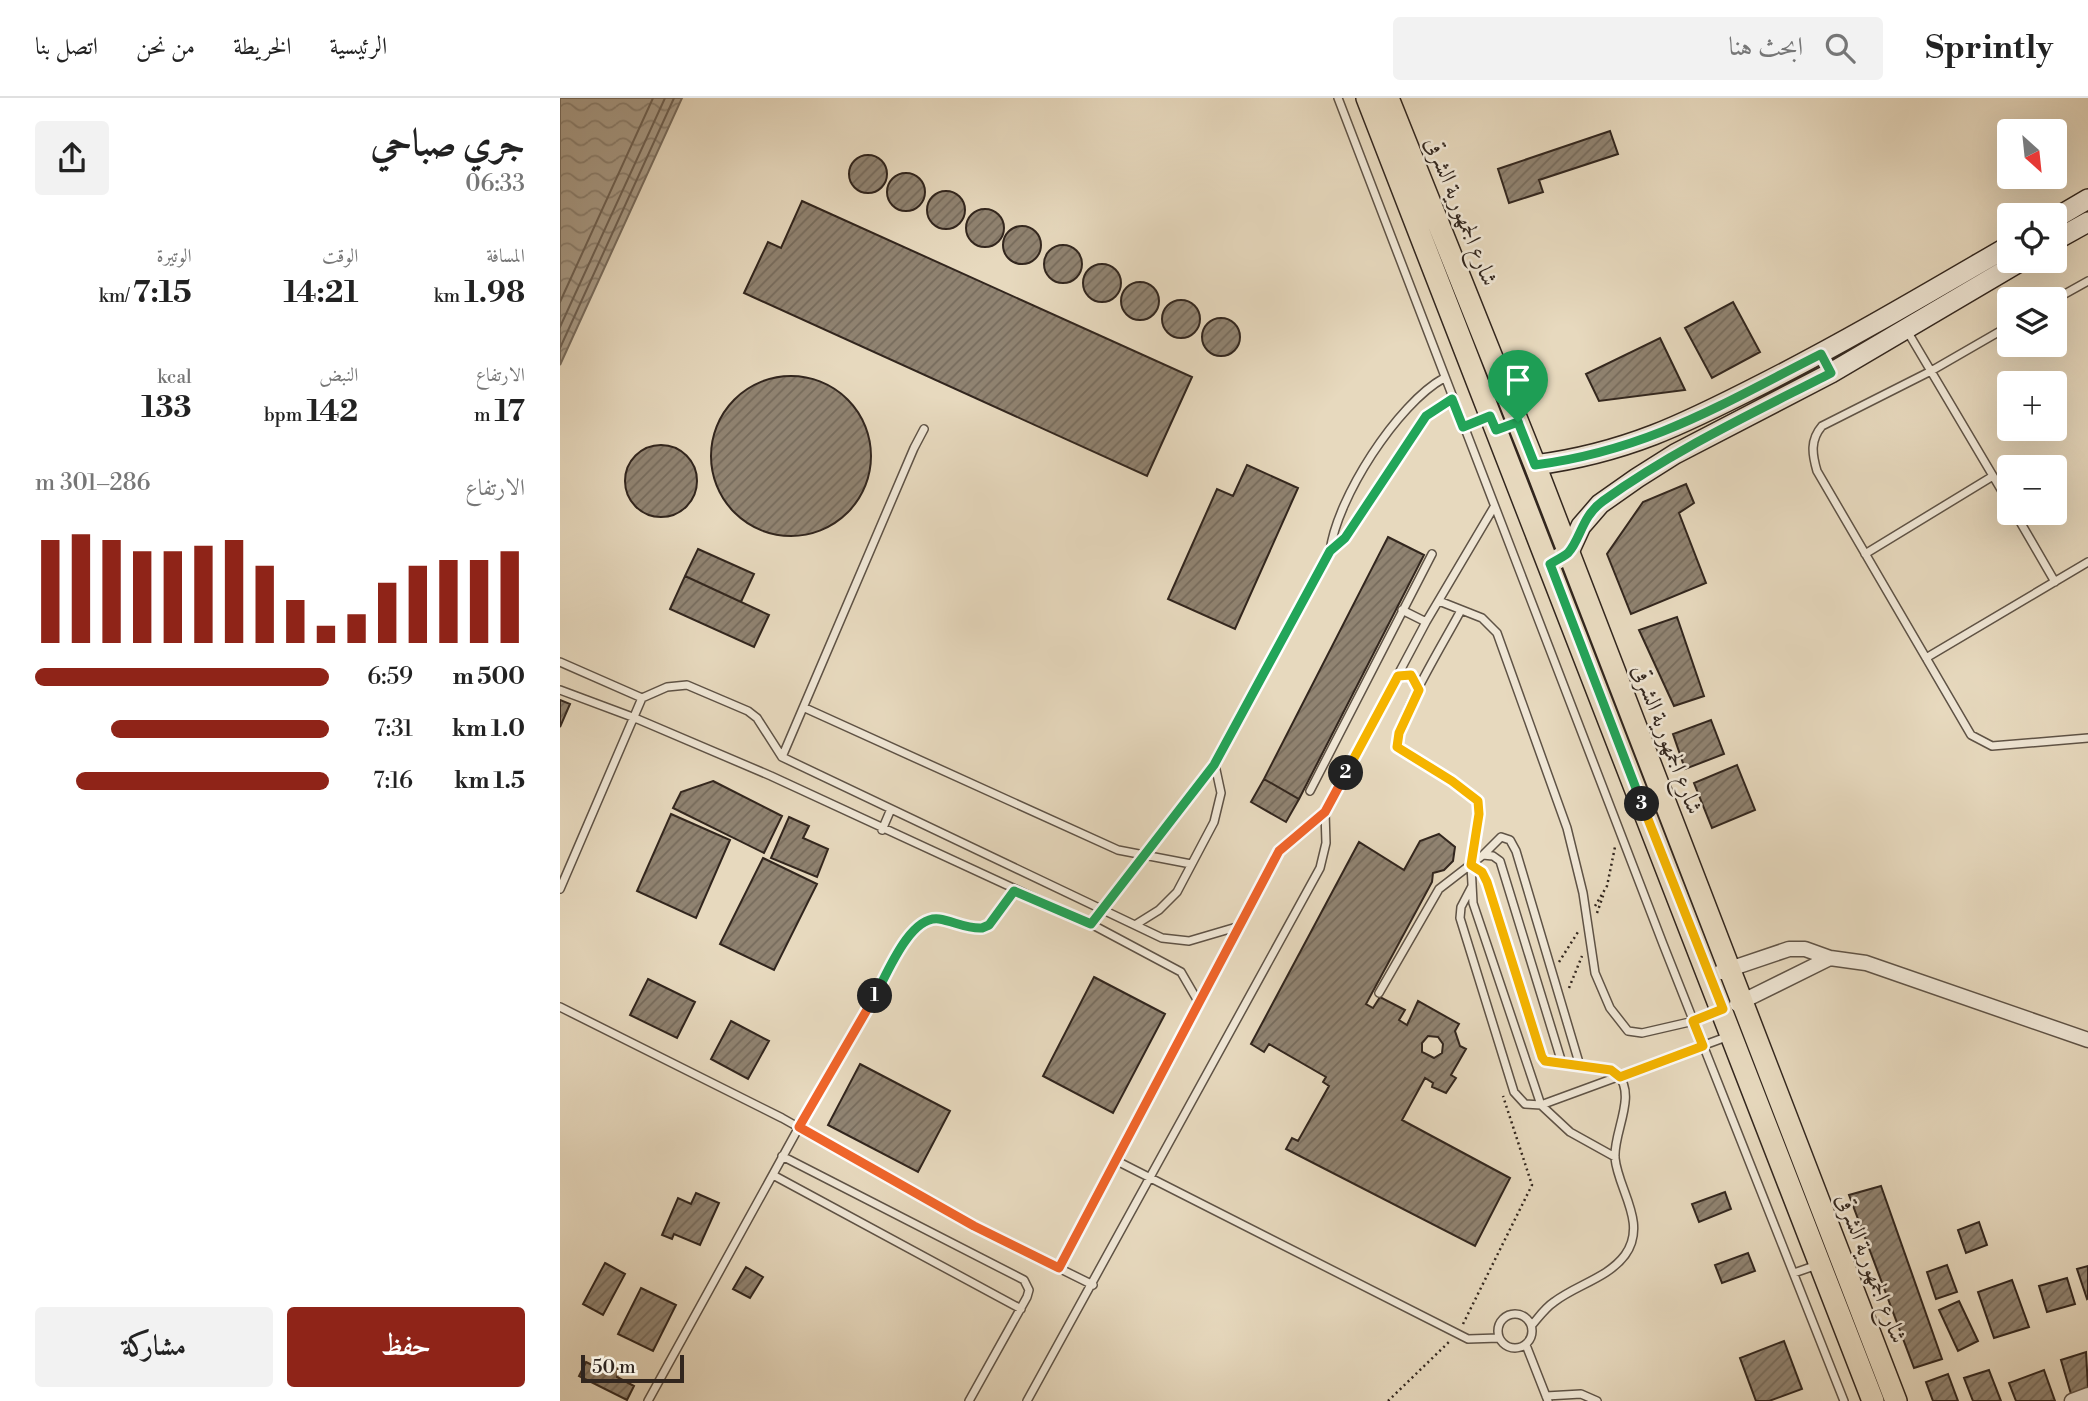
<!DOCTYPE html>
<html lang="ar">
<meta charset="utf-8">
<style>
:root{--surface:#fff;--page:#f2f2f2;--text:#222;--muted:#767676;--line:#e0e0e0;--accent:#8f2418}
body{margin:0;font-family:"Libre Bodoni",Amiri,serif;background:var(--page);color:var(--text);direction:rtl;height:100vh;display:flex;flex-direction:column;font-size:26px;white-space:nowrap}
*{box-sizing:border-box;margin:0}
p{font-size:23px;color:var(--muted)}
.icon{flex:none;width:38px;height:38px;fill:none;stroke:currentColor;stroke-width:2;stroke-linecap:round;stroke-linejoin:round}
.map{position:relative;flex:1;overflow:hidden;direction:ltr}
.sheet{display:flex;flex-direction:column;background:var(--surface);width:560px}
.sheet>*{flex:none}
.needle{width:46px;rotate:153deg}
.tools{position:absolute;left:1437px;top:21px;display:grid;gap:14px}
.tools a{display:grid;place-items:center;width:70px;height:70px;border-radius:7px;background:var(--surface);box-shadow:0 7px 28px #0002;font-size:35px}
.scale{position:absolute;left:21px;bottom:18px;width:103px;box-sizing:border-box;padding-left:7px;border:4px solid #32261e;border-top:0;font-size:19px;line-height:24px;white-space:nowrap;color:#32261e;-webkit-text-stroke:5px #efe6d5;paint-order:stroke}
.pin{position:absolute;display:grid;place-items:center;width:60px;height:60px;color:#fff;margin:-72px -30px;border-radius:50% 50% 50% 0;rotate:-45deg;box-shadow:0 0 7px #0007}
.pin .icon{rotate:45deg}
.km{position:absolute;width:35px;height:35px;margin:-18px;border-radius:50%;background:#222;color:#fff;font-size:19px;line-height:35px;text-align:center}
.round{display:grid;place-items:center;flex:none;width:74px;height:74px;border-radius:7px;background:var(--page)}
.summary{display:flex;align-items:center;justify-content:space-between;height:119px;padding:0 35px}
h1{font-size:38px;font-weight:700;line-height:52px}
.stats{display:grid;grid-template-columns:repeat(3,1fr);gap:10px;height:119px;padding:7px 35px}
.stats div{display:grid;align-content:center}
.stats b{font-size:30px;font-weight:700}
.stats small{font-size:19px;font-weight:400}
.stats p{font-size:19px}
.chart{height:196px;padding:14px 35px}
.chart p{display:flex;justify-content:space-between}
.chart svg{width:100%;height:126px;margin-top:7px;stroke:var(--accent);stroke-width:6}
.button{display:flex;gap:14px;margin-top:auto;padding:14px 35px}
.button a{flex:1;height:80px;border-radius:7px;background:var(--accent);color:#fff;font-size:28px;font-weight:700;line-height:80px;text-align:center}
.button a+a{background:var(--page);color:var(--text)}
ul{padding:0 35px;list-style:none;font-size:23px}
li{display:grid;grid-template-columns:112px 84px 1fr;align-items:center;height:52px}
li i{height:18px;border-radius:9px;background:var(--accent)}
header{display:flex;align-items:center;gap:42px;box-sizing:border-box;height:98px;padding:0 35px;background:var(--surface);border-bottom:2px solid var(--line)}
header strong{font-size:33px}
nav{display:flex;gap:38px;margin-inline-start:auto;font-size:24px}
.search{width:490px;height:63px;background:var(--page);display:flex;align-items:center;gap:18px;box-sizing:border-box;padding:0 24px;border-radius:7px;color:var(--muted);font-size:26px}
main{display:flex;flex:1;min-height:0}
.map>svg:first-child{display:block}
.water{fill:url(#water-waves);stroke:#796d5e;stroke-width:2}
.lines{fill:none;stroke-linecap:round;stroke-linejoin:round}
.shore{stroke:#6e6153;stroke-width:2}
.building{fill:url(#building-hatch);stroke:#32261e;stroke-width:2;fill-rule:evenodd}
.service-casing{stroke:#5f5346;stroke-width:10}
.minor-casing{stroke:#5f5346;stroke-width:17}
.secondary-casing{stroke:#32261e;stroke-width:22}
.primary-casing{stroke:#32261e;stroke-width:24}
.path{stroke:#32261e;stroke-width:2.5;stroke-dasharray:2 3.5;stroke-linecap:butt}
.service{stroke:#efe6d5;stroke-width:7}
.minor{stroke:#efe6d5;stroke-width:14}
.secondary{stroke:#efe6d5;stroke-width:19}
.primary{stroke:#e7d9be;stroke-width:21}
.split-1-casing{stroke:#fff;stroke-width:14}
.split-2-casing{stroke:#fff;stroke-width:14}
.split-3-casing{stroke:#fff;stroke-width:14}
.split-4-casing{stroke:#fff;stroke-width:14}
.split-1{stroke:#22a559;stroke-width:9}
.split-2{stroke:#f0652b;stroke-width:9}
.split-3{stroke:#f5b400;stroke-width:9}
.split-4{stroke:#22a559;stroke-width:9}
.labels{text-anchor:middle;stroke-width:5;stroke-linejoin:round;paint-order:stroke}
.street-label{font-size:23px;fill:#32261e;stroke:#efe6d5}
</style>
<header>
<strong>Sprintly</strong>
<div class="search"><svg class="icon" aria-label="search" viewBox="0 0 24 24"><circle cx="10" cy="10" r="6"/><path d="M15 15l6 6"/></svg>ابحث هنا</div>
<nav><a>الرئيسية</a><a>الخريطة</a><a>من نحن</a><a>اتصل بنا</a></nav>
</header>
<main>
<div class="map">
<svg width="1528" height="1303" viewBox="0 0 1528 1303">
<defs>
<pattern id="water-waves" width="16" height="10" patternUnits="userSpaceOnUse" patternTransform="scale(1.75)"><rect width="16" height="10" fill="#a99c88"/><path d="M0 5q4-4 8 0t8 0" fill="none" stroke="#8a7f6f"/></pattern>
<pattern id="building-hatch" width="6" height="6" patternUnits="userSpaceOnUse" patternTransform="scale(1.75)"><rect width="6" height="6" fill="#908371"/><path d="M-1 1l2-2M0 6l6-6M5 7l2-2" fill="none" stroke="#766b5c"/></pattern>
</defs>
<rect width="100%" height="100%" fill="#e7d9be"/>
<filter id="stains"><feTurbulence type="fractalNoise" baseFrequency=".00286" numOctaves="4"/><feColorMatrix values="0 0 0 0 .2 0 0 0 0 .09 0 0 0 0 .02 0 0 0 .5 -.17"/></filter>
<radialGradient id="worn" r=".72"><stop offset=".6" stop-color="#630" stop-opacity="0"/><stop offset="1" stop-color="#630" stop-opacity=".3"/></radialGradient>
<path class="water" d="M0 0H122L0 267Z"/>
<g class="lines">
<path class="shore" d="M0 204 93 0
M0 229 105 0
M0 250 114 0"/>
</g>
<path class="building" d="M1050 33 1058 56 979 82 983 94 949 105 938 71Z
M289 76a19 19 0 1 1 38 0a19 19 0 1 1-38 0Z
M327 94a19 19 0 1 1 38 0a19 19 0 1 1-38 0Z
M367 112a19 19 0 1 1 38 0a19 19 0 1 1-38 0Z
M242 103 632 279 587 378 184 195 208 144 221 150Z
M406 130a19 19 0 1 1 38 0a19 19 0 1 1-38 0Z
M443 147a19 19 0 1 1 38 0a19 19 0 1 1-38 0Z
M484 166a19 19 0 1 1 38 0a19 19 0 1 1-38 0Z
M523 185a19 19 0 1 1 38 0a19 19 0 1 1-38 0Z
M561 203a19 19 0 1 1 38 0a19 19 0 1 1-38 0Z
M602 221a19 19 0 1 1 38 0a19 19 0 1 1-38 0Z
M1173 204 1200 254 1152 280 1125 230Z
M642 239a19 19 0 1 1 38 0a19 19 0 1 1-38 0Z
M1100 240 1125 292 1039 303 1026 276Z
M151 358a80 80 0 1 1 160 0a80 80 0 1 1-160 0Z
M65 383a36 36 0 1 1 72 0a36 36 0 1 1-72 0Z
M687 367 738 390 675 531 608 501 657 391 673 398Z
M1126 386 1134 405 1119 415 1146 485 1071 516 1047 456 1083 404Z
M828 439 864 457 739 701 704 681Z
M138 451 194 476 181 504 125 478Z
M125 478 209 517 194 549 110 511Z
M1117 519 1144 598 1114 608 1079 532Z
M0 602 10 606 0 629Z
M1151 622 1164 656 1125 671 1113 636Z
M1177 667 1195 712 1152 730 1134 685Z
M704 681 739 701 726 724 691 704Z
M153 683 222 718 204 755 113 710 121 694Z
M111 716 170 742 136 820 77 793Z
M229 719 249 728 243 740 268 751 257 779 211 760Z
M879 736 895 749 893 763 884 772 873 775 872 784 806 906 813 910 820 899 845 912 839 922 847 927 858 903 899 926 895 933 900 948 906 951 891 977 896 980 886 995 872 989 873 985 865 980 842 1022 950 1080 915 1148 726 1051 732 1040 738 1043 769 988 763 984 766 979 709 946 704 954 691 946 799 744 844 772 860 743ZM868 938 878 939 883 946 882 955 874 960 862 954V945Z
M203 760 257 786 214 872 160 846Z
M534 879 605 916 553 1015 483 978Z
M88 881 135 904 117 940 70 917Z
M171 923 209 943 188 981 151 961Z
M300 966 390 1013 358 1074 268 1027Z
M1321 1088 1382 1261 1354 1270 1289 1097Z
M1165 1094 1171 1111 1139 1124 1132 1106Z
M136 1095 159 1105 140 1147 114 1136 112 1141 102 1137 118 1100 131 1106Z
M1419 1124 1427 1147 1406 1155 1398 1132Z
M1188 1155 1195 1173 1162 1185 1155 1167Z
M45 1165 65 1176 43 1217 23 1206Z
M1387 1167 1397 1194 1376 1201 1367 1174Z
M1528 1168V1200L1527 1201 1517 1171Z
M186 1169 203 1179 190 1200 173 1191Z
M1507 1180 1515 1206 1487 1214 1479 1188Z
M1452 1182 1469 1229 1434 1240 1418 1194Z
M81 1190 116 1207 93 1253 58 1236Z
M1399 1203 1418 1243 1398 1253 1379 1212Z
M1224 1243 1242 1291 1209 1303H1196L1180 1260Z
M1526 1254 1528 1290 1511 1296 1501 1262Z
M26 1264 44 1273 47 1265 60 1272 57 1279 74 1288 67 1302 19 1278Z
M1429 1272 1441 1303H1413L1404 1280Z
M1484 1272 1495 1303H1456L1449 1285Z
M1388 1276 1398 1303H1373L1366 1284Z"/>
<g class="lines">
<g class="service-casing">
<path id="service" d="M778 0 1103 846 1284 1303
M1494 202 1528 183
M1449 228 1371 273 1262 328C1250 342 1252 356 1257 373L1411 637 1432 648 1528 640
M1346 231 1449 405
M903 329 930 318
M1455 415 1495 484
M770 453 785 440 861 324 871 313 892 301
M1305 456 1433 378
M879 503 922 520 937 535 1007 730 1023 795 1035 875 1050 910 1068 933 1082 935 1134 923 1159 912
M842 512 866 524
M900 514C886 541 835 623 837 649L892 683 917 703 919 716 911 767 913 805 981 1007 1010 1034 1055 1059
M1366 560 1528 464
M0 564 82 600 107 589 127 587 188 613 197 620 222 659 602 840 629 843 680 828
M838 578 851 577 859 591
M0 592 75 620 211 678 531 826 621 874 639 905
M245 610 558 752 631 766
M222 659 354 350 364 331
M750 693 872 456
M322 732 331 711
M923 757 941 739 950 742 956 753 1020 968
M911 767 924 778 982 959 985 963C1000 964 1049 967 1058 977 1077 998 1053 1035 1055 1060 1058 1092 1088 1125 1065 1157 1048 1180 1016 1187 994 1204 985 1210 979 1219 972 1227
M912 788 901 809 900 820 954 994 965 1006 981 1007 1169 938
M0 791 82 600
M531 826 655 667 770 453C777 400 837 306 884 280
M575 827 599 812 617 794 654 724 661 695 655 667
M819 895 879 791 923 757 933 758 940 763 1002 965
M0 909 222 1020 414 1128 533 1187
M222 1058 464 1182 469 1192 467 1199 409 1303
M557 1063 908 1241 939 1240
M213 1077 461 1211
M499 1170 719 753 765 714 866 524 934 409
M1234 1175 1257 1167
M938 1233a17 17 0 1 1 34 0a17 17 0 1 1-34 0Z
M966 1247 988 1303
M986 1298 1021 1296 1037 1303
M88 1303 239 1029 349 838C374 803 391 833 422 830L429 827 454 793
M467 1303 760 770 766 745 765 714"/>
</g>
<g class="minor-casing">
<path id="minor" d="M1161 874 1229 851H1245L1270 860 1306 865 1528 942
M1177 906 1270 860
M1512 1303 1528 1297"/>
</g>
<g class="secondary-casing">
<path id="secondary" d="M1494 121 1528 101
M1494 143 1528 124
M975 367C1066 355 1124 326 1204 285 1287 243 1368 195 1449 148
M990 466 1009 454 1021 428 1040 406 1077 380 1115 356 1271 275 1461 163"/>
</g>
<g class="primary-casing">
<path id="primary" d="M807 0 1313 1303
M828 0 975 367 1336 1303"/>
</g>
<path class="path" d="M1035 808 1047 788 1055 749
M1037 815 1044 795
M999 864 1018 834
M1009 890 1022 858
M903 1226 972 1087 943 998
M828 1303 891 1242"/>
<use href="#service" class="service"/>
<use href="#minor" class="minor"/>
<use href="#secondary" class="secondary"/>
<use href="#primary" class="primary"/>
</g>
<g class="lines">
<g class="split-1-casing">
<path id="split-1" d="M315 898C327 876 350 817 379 821 393 823 407 831 422 830L429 827 454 793 531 826 654 667 770 453 785 440 866 318 892 301 903 329 930 318 936 332 958 324"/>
</g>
<g class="split-2-casing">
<path id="split-2" d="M315 898 239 1029 414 1128 499 1170 719 753 765 714 786 675"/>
</g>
<g class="split-3-casing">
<path id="split-3" d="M786 675 838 578 851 577 859 592 839 635 837 649 892 683 918 703 919 716 911 767 922 774 927 784 982 959 985 963 1051 972 1060 979 1143 948 1133 923 1163 911 1082 706"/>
</g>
<g class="split-4-casing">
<path id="split-4" d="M958 324 975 367C1089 352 1162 306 1261 256L1271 275C1193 315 1114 352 1043 403 1021 419 1021 441 1008 455 1003 459 995 463 990 466L1082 706"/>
</g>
<use href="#split-1" class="split-1"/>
<use href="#split-2" class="split-2"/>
<use href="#split-3" class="split-3"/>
<use href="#split-4" class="split-4"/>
</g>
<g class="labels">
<g class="street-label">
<text transform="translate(902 113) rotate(68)" y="8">شارع الجمهورية الشرقى</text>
<text transform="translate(1108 641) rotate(69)" y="8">شارع الجمهورية الشرقى</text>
<text transform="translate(1312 1170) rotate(69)" y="8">شارع الجمهورية الشرقى</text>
</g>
</g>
<rect width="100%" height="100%" filter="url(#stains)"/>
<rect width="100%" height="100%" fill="url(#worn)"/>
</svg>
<div class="tools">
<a><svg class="needle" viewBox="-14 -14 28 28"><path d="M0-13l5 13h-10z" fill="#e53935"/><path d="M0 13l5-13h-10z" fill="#767676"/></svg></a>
<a><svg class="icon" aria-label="locate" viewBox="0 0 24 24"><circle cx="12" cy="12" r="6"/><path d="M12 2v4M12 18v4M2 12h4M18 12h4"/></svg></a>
<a><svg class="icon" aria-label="layers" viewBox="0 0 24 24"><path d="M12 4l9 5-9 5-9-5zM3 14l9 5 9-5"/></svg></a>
<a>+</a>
<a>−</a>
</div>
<div class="scale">50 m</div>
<div class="pin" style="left:958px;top:324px;background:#1e9e55"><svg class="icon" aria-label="arrive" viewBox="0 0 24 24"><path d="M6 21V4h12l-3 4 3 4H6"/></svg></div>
<b class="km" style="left:315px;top:898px">1</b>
<b class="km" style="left:786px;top:675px">2</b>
<b class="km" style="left:1082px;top:706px">3</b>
</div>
<section class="sheet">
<div class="summary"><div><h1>جري صباحي</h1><p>06:33</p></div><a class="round"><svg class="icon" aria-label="share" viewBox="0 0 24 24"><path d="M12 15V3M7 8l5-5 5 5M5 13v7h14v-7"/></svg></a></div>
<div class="stats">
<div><p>المسافة</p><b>1.98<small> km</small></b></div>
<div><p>الوقت</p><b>14:21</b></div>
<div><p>الوتيرة</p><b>7:15<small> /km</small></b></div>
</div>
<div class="stats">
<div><p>الارتفاع</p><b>17<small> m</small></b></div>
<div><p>النبض</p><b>142<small> bpm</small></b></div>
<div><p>kcal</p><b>133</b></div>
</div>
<div class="chart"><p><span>الارتفاع</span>286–301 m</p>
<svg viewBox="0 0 160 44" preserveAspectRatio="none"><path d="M5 44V8M15 44V6M25 44V8M35 44V12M45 44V12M55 44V10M65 44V8M75 44V17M85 44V29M95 44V38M105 44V34M115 44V23M125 44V17M135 44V15M145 44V15M155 44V12"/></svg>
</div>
<ul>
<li><b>500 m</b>6:59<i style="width:100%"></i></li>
<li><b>1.0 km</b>7:31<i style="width:74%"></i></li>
<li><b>1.5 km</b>7:16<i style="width:86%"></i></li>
</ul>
<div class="button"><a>حفظ</a><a>مشاركة</a></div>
</section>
</main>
